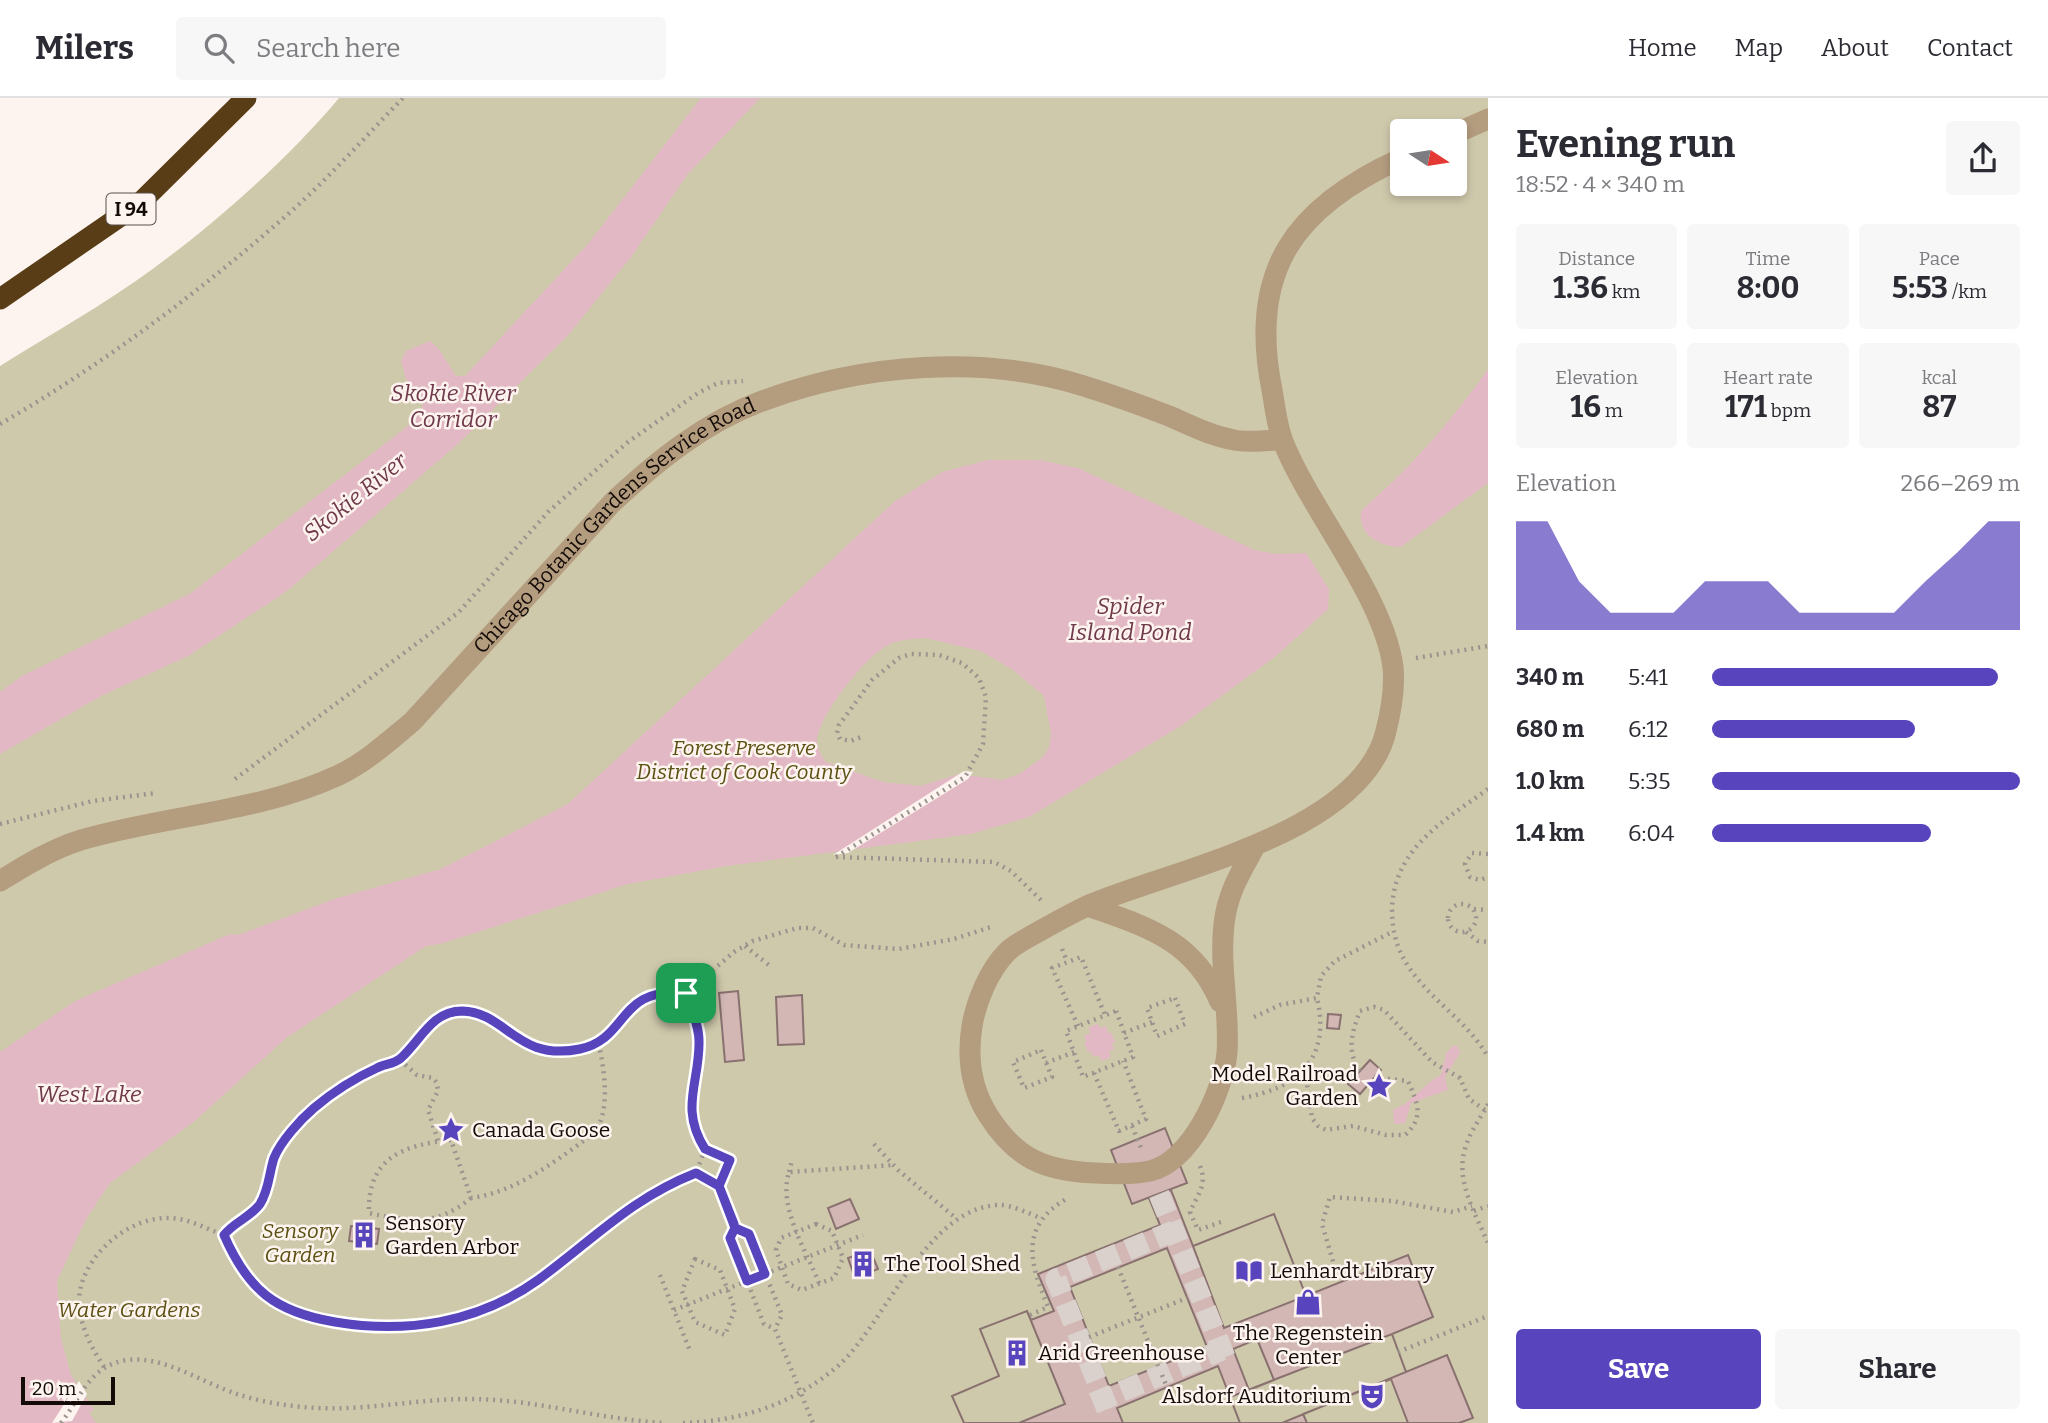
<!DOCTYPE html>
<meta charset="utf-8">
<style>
:root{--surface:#fff;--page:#f7f7f7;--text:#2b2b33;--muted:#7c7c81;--line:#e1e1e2;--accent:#5844bc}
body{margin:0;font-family:Bitter,serif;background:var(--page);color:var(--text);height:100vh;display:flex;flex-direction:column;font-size:26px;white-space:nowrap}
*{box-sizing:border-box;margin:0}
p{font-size:23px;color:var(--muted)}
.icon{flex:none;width:38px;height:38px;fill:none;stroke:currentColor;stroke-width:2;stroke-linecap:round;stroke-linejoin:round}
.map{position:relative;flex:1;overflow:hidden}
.sheet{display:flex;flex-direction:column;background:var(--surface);width:560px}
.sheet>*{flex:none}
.needle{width:46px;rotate:102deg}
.tools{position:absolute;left:1390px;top:21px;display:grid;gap:14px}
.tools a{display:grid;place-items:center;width:77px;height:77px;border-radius:7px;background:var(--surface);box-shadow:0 4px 10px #0003;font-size:35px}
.scale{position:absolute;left:21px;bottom:18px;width:94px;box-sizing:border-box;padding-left:7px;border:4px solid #130b07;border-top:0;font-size:19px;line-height:24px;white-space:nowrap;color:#130b07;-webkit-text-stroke:5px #fdf4ef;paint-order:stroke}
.pin{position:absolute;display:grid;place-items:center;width:60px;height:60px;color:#fff;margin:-30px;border-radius:14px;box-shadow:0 4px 10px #0006}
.round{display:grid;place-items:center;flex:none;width:74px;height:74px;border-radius:7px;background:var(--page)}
.head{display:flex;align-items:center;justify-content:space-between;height:119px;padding:0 28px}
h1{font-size:38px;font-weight:700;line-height:52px}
.figures{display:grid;grid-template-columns:repeat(3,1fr);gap:10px;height:119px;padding:7px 28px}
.figures div{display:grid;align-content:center;border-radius:7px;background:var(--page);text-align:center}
.figures b{font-size:30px;font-weight:700}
.figures small{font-size:19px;font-weight:400}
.figures p{font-size:19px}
.chart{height:196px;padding:14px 28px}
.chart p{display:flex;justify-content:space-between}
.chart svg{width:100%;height:126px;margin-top:7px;fill:var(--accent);opacity:.7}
.action{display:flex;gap:14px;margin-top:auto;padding:14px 28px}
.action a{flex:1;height:80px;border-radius:7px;background:var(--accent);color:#fff;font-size:28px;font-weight:700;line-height:80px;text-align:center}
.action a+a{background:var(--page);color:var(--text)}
ul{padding:0 28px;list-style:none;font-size:23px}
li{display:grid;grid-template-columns:112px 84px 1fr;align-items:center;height:52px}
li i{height:18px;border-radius:9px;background:var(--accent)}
header{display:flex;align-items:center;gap:42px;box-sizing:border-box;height:98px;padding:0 35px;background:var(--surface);border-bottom:2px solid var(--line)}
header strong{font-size:33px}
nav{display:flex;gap:38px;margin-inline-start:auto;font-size:24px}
.search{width:490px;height:63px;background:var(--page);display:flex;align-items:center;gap:18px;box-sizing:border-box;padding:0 24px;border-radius:7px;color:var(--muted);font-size:26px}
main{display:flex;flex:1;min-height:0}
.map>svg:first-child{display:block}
.green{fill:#cfc9ac;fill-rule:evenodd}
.water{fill:#e2b8c4;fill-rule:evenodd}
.pier{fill:#fdf4ef}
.building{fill:#d2b7b5;stroke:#89716f;stroke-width:2;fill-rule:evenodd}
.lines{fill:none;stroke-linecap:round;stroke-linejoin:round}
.minor-tunnel{stroke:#dad1cc;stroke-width:21;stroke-dasharray:21 10;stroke-linecap:butt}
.path{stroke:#9b938e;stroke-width:4.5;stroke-dasharray:2 5;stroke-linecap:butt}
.minor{stroke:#b49c7f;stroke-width:21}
.highway{stroke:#583d16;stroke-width:21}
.route-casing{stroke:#fff;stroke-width:14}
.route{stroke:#5844bc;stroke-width:9}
.labels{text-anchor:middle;stroke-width:5;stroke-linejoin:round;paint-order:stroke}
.shield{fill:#fdf4ef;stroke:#59514d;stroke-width:2}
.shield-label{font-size:19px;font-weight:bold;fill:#130b07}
.street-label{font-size:21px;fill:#130b07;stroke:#fdf4ef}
.park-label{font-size:21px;font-style:italic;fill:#5b5012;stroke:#fdf4ef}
.poi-label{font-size:21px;fill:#130b07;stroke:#fdf4ef;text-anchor:start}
.water-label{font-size:23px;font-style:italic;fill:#703a4c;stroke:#fdf4ef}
</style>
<header>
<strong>Milers</strong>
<div class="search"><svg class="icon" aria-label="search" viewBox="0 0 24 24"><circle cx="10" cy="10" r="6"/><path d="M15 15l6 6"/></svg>Search here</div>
<nav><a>Home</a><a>Map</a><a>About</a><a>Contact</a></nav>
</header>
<main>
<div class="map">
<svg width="1488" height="1325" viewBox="0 0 1488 1325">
<rect width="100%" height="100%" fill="#fdf4ef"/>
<path class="green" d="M339 0H1488V1325H0V268C51 236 105 206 154 170 218 123 288 61 339 0ZM1402 33H1454V86H1402Z"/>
<path class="water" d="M701 0H760L687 77 631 159 569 236 459 345 287 493 188 558 101 598 0 656V594L22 578 191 495 408 328 421 313 423 305 406 281 401 263 406 253 430 243 438 250 456 278H465L587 147Z
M1488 271V385L1401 449C1380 448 1358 438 1361 413 1410 370 1451 324 1488 271Z
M988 362H1039L1078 370 1255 452 1275 456 1306 455 1329 491 1328 511 1276 558 1179 629 1029 719 971 736 726 768 628 786 440 846 426 848 286 940 196 1022 110 1085 86 1121 57 1183 61 1241 71 1277 94 1312 89 1315 96 1325H0V954L75 903 230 836 238 837 334 801 441 771 568 706 894 404 942 374ZM926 540 981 553 1013 572 1044 598 1051 636 1049 650 1042 660 1021 675 1003 682 959 676 921 688 883 684 826 664C821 658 818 652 817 644 817 619 863 562 885 549 897 541 912 541 926 540Z
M1098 926 1100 930 1106 928 1108 935 1111 934 1115 944 1112 945 1114 951 1109 953 1111 959 1102 963 1099 957 1093 959 1091 953 1088 954 1084 945 1087 943 1084 938 1090 935 1089 929Z
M1452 948H1457L1460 955 1445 979 1448 992 1411 1005 1405 1025 1394 1026 1393 1012C1412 1005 1423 986 1441 977L1446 956Z"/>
<path class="pier" d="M964 673 973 674 968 681 848 755 833 757Z
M79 1283 87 1296 72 1323 52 1325Z"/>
<path class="building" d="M738 893 744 962 725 964 719 895Z
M802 897 804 946 778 947 776 899Z
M1328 916 1341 917 1339 931 1327 930Z
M1370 962 1381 972 1360 996 1348 986Z
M1165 1030 1187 1085 1132 1106 1111 1052Z
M1171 1092 1193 1148 1274 1116 1306 1198 1408 1157 1433 1219 1392 1236 1406 1274 1447 1257 1473 1320 1459 1325H964L952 1298 999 1278 980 1231 1027 1213 1031 1222 1054 1213 1038 1176 1160 1127 1149 1100ZM1167 1150 1207 1249 1109 1288 1070 1189Z
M850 1101 859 1121 836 1131 828 1110Z
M1274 1116 1306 1198 1224 1230 1193 1148Z
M351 1128 379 1131 377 1146 349 1143Z
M870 1152 878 1171 855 1180 848 1160Z
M1027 1213 1065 1306 1019 1325H964L952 1298 999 1278 980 1231Z
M1392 1236 1406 1274 1282 1325H1240L1230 1299Z
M1257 1241 1274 1282 1249 1292 1233 1251Z
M1218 1268 1240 1325H1123L1117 1310Z
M1391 1281 1408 1325H1307L1303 1316Z"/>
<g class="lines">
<path class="minor-tunnel" d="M1159 1096 1227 1264
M1093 1305 1222 1252
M1108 1311 1056 1181 1174 1133"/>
<path class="path" d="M0 326C102 267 198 195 287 117 328 81 365 39 403 0
M1416 560 1488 548
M235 681 459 514 548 414 628 344 698 295 718 285 743 283
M1488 691C1444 723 1394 750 1392 811 1392 834 1397 852 1410 871 1433 904 1468 924 1488 959
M0 726 93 703 156 695
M1488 756 1472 755 1465 766 1470 779 1480 782 1488 779
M836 759 965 679 983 646 986 599 979 580 962 565 939 557 911 556 899 560 872 582 839 627 837 635 840 641 851 643 861 639
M836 759 994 764 1011 773 1043 804
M1448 820a14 14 0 1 1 28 0a14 14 0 1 1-28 0Z
M1474 811 1488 812
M1466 834 1478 843 1488 844
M745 848 770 868
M1062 851 1067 863
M686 895 734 854 753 843 797 830H813L844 847 899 851 954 841 994 828
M1175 900 1185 926 1157 938 1147 910Z
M1116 913 1133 959 1083 979 1066 933Z
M1254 919 1280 907 1317 900 1321 878 1335 863 1392 834
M1078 928 1052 870 1081 859 1105 917
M1124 935 1152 924
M1041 952 1052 979 1024 990 1013 964Z
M400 962 417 977 433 980 437 985 438 993 428 1012 438 1043
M1046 965 1074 954
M1360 973C1346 953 1352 934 1360 913L1374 909 1384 912 1432 964 1460 980 1469 1001 1485 1012
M1094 975 1119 1033 1146 1021 1123 963
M1301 975 1307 986 1312 1020 1318 1028 1326 1032 1353 1028 1386 1037H1405C1425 1019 1417 1004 1408 983L1374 979
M1242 1000C1299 990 1331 960 1317 900
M1488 1006C1480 1021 1469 1035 1465 1051 1455 1083 1476 1117 1488 1145
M1132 1028 1141 1050
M874 1046 898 1072 957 1121
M1200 1068C1208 1087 1197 1097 1190 1114L1198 1132 1224 1123
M789 1074 792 1062
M696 1075 719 1088 730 1062 705 1051
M719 1088 735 1130 730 1140 764 1226 775 1231
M471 1100C435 1129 411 1124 369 1115 367 1060 403 1047 451 1042L471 1100C517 1094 555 1063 592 1037 612 1016 604 973 599 946
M1474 1113 1488 1108
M816 1126 832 1133 843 1160 834 1180 802 1192 788 1186 776 1152 781 1140Z
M735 1130 749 1136 782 1217 775 1231 813 1325
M695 1161 720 1172 735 1211 725 1237 695 1224 682 1193Z
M1118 1169 1158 1268
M1335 1170 1322 1126 1330 1099 1392 1103 1453 1114 1472 1108
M660 1177 690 1253
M819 1185C806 1152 778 1110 789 1074L894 1067
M674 1212 863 1137
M1030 1217 1048 1209C1030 1165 1018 1128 1068 1100
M1089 1239 1187 1200
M1398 1254 1488 1218
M104 1269C93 1252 84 1236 80 1215 71 1168 123 1119 168 1120 189 1120 206 1131 224 1137 249 1192 275 1214 335 1224 406 1236 478 1225 538 1182 593 1142 630 1100 696 1075L705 1051C679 1010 700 984 699 943 699 927 691 911 686 895L668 893 646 898 636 905 599 946 566 954 531 949 472 914 447 915 433 924 400 962 356 981 311 1013 274 1060 258 1109 224 1137
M1162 1277 1167 1289
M61 1325C81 1299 90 1267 127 1262 163 1257 203 1285 237 1296 255 1302 275 1306 294 1308 353 1316 410 1301 469 1301 534 1301 598 1321 663 1325
M683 1325C742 1323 794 1306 839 1267 887 1223 927 1108 1000 1107 1012 1107 1030 1116 1041 1120"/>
<g class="minor">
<path d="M1454 36 1488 21"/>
<path d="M1254 750C1240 775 1227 797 1224 826 1219 869 1230 913 1227 955 1223 994 1191 1063 1150 1073 1133 1077 1112 1076 1095 1075 1044 1073 1015 1060 988 1017 971 990 967 959 972 928 976 904 989 872 1007 854 1015 846 1028 840 1038 834 1054 825 1070 816 1087 808 1170 772 1362 736 1386 633 1391 613 1395 589 1393 569 1384 499 1312 414 1284 346 1277 330 1275 309 1272 292 1248 173 1294 109 1402 60"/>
<path id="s1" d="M0 783C26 767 52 751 81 742 166 717 257 715 339 677 366 664 389 643 412 624L612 405C657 363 706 323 765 302 863 266 984 256 1084 288 1112 297 1141 307 1169 318 1190 327 1211 338 1234 342 1248 345 1266 342 1281 342"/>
<path d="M1088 808C1147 829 1194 842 1220 904"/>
</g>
<path class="highway" d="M0 201 141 104 246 0"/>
</g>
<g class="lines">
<g class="route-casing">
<path id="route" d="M686 895C617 888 629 941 580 951 516 964 507 914 462 913 432 913 421 942 401 960 395 966 384 966 377 970 355 980 333 994 314 1010 300 1022 281 1043 274 1060 269 1075 269 1092 260 1106 251 1119 234 1124 224 1137 248 1192 275 1214 335 1224 406 1236 478 1225 538 1182 593 1142 630 1101 696 1075L719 1088 735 1130 749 1136 765 1176 747 1183 730 1140 735 1130 734 1126 719 1088 730 1062 705 1051C679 1010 700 984 699 943 699 927 691 911 686 895"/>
</g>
<use href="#route" class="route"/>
</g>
<defs>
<g id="sight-bare" transform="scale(2.1)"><path d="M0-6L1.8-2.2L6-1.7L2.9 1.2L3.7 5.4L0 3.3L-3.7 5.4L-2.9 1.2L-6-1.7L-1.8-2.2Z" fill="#5844bc" stroke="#fdf4ef" stroke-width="2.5" paint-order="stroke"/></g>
<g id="building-bare" transform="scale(2.1)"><path d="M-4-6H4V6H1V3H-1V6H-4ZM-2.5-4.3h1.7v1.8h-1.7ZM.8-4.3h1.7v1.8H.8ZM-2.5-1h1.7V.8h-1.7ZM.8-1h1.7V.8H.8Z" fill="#5844bc" stroke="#fdf4ef" stroke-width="2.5" paint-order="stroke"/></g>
<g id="library-bare" transform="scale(2.1)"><path d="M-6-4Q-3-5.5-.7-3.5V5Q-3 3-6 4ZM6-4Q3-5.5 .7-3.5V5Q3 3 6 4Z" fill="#5844bc" stroke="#fdf4ef" stroke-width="2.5" paint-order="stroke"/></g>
<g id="shop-bare" transform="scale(2.1)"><path d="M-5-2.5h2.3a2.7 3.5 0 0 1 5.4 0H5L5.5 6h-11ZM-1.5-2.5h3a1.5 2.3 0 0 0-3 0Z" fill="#5844bc" stroke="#fdf4ef" stroke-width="2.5" paint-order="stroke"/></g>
<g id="theatre-bare" transform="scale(2.1)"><path d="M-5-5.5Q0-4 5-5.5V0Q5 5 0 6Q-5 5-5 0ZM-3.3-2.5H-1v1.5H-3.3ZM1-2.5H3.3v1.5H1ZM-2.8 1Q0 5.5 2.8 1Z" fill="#5844bc" stroke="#fdf4ef" stroke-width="2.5" paint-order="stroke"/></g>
</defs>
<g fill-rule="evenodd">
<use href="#sight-bare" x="1379" y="988"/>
<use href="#sight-bare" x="451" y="1032"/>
<use href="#building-bare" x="364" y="1137"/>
<use href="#building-bare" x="863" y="1166"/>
<use href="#library-bare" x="1249" y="1173"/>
<use href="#shop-bare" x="1308" y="1204"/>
<use href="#building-bare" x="1017" y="1255"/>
<use href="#theatre-bare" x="1372" y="1298"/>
</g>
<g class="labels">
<rect class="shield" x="106.5" y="95.5" width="49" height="31" rx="5"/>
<g class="shield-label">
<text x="131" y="118">I 94</text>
</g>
<g class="street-label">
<text dy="7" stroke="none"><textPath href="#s1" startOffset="732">Chicago Botanic Gardens Service Road</textPath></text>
</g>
<g class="park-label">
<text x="744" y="657">Forest Preserve<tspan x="744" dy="24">District of Cook County</tspan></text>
<text x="300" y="1140">Sensory<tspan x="300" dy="24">Garden</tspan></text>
<text x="129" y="1219">Water Gardens</text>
</g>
<g class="poi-label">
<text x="1358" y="983" text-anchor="end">Model Railroad<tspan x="1358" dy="24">Garden</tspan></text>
<text x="472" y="1039">Canada Goose</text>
<text x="385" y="1132">Sensory<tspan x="385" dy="24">Garden Arbor</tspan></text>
<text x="884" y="1173">The Tool Shed</text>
<text x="1270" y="1180">Lenhardt Library</text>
<text x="1308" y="1242" text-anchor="middle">The Regenstein<tspan x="1308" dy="24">Center</tspan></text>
<text x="1038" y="1262">Arid Greenhouse</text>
<text x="1351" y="1305" text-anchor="end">Alsdorf Auditorium</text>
</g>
<g class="water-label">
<text x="453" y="303">Skokie River<tspan x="453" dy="26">Corridor</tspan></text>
<text transform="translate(355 399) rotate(-39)" y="8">Skokie River</text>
<text x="1130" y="516">Spider<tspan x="1130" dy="26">Island Pond</tspan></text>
<text x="89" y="1004">West Lake</text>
</g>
</g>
</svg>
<div class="tools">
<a><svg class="needle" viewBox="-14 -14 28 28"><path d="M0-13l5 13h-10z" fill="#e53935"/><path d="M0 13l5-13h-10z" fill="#7c7c81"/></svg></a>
</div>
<div class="scale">20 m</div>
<div class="pin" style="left:686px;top:895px;background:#1e9e55"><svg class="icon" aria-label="arrive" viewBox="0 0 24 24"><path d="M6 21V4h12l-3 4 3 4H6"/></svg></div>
</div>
<section class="sheet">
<div class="head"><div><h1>Evening run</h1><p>18:52 · 4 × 340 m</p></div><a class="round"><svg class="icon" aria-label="share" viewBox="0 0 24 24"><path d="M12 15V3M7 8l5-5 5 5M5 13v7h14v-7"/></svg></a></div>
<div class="figures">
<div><p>Distance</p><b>1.36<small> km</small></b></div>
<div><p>Time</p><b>8:00</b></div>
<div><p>Pace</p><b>5:53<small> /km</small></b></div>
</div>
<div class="figures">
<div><p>Elevation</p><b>16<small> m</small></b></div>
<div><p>Heart rate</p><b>171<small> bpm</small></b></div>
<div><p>kcal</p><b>87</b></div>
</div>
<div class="chart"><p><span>Elevation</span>266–269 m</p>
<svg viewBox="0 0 160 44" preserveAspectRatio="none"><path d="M0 44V6L10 6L20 27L30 38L40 38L50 38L60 27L70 27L80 27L90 38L100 38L110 38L120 38L130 27L140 17L150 6L160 6V44z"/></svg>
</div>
<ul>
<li><b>340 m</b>5:41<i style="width:93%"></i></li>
<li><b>680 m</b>6:12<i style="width:66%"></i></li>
<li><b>1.0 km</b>5:35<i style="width:100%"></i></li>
<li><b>1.4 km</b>6:04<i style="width:71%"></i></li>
</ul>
<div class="action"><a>Save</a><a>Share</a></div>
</section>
</main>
